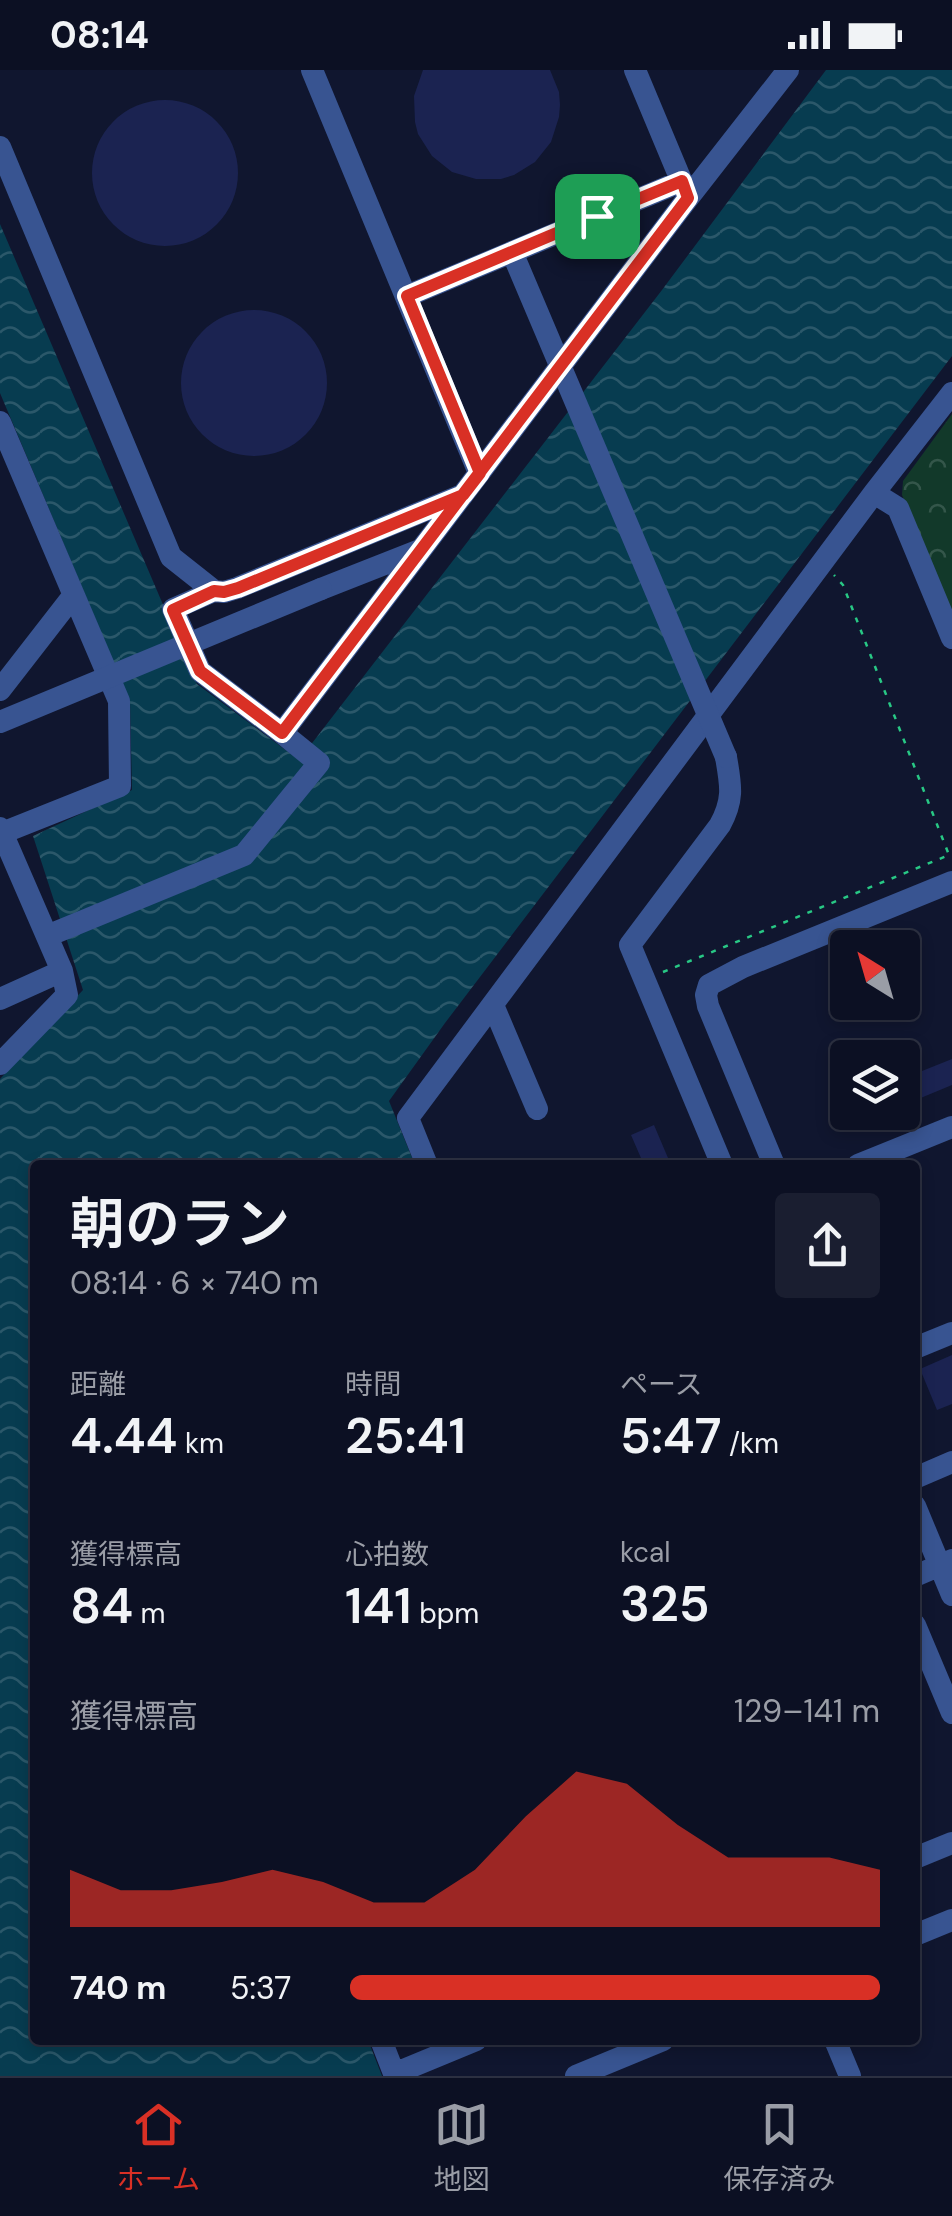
<!DOCTYPE html>
<html lang="ja">
<meta charset="utf-8">
<style>
:root{--surface:#0c1023;--page:#1a1e30;--text:#f1f3f6;--muted:#9a9da6;--line:#2c3041;--accent:#d93025}
body{margin:0;font-family:"DM Sans","Noto Sans JP",sans-serif;background:var(--page);color:var(--text);height:100vh;display:flex;flex-direction:column;font-size:38px;white-space:nowrap}
*{box-sizing:border-box;margin:0}
p{font-size:32px;color:var(--muted)}
.icon{flex:none;width:55px;height:55px;fill:none;stroke:currentColor;stroke-width:2;stroke-linecap:round;stroke-linejoin:round}
.map{position:relative;flex:1;overflow:hidden}
.details{position:absolute;left:30px;top:1090px;width:890px;height:885px;display:flex;flex-direction:column;background:var(--surface);border-radius:10px;box-shadow:0 5px 15px #0003,0 0 0 2px var(--line)}
.details>*{flex:none}
.needle{width:65px;rotate:323deg}
.fabs{position:absolute;left:830px;top:860px;display:grid;gap:20px}
.fabs a{display:grid;place-items:center;width:90px;height:90px;border-radius:10px;background:var(--surface);box-shadow:0 5px 15px #0003,0 0 0 2px var(--line);font-size:50px}
.pin{position:absolute;display:grid;place-items:center;width:85px;height:85px;color:#fff;margin:-42px;border-radius:20px;box-shadow:0 5px 15px #0006}
.round{display:grid;place-items:center;flex:none;width:105px;height:105px;border-radius:10px;background:var(--page)}
.head{display:flex;align-items:center;justify-content:space-between;height:170px;padding:0 40px}
h1{font-size:55px;font-weight:600;line-height:75px}
.figures{display:grid;grid-template-columns:repeat(3,1fr);gap:15px;height:170px;padding:10px 40px}
.figures div{display:grid;align-content:center}
.figures b{font-size:50px;font-weight:600}
.figures small{font-size:28px;font-weight:400}
.figures p{font-size:28px}
.chart{height:280px;padding:20px 40px}
.chart p{display:flex;justify-content:space-between}
.chart svg{width:100%;height:180px;margin-top:10px;fill:var(--accent);opacity:.7}
ul{padding:0 40px;list-style:none;font-size:32px}
li{display:grid;grid-template-columns:160px 120px 1fr;align-items:center;height:75px}
li i{height:25px;border-radius:12px;background:var(--accent)}
.status{display:flex;justify-content:space-between;align-items:center;height:70px;padding:0 50px;background:var(--surface);direction:ltr}
.status svg{height:28px;fill:currentColor}
.tabs{display:flex;justify-content:space-around;align-items:center;height:140px;border-top:2px solid var(--line);background:var(--surface);font-size:28px;color:var(--muted)}
.tabs a{display:grid;justify-items:center;gap:5px}
.tabs .selected{color:var(--accent)}
.map>svg:first-child{display:block}
.forest{fill:url(#forest-crowns)}
.water{fill:url(#water-waves)}
.building{fill:#1b2351}
.lines{fill:none;stroke-linecap:round;stroke-linejoin:round}
.path{stroke:#28c885;stroke-width:2.5;stroke-dasharray:5 8;stroke-linecap:butt}
.minor{stroke:#385491;stroke-width:22}
.minor-bridge{stroke:#385491;stroke-width:22}
.route-casing{stroke:#fff;stroke-width:20}
.route{stroke:#d93025;stroke-width:12}
</style>
<div class="status"><b>08:14</b><svg viewBox="0 0 49 12"><path d="M0 12V9h3v3zM5 12V6h3v6zM10 12V3h3v9zM15 12V0h3v12zM26 1h20v11H26zM47 4h2v5h-2z"/></svg></div>
<div class="map">
<svg width="952" height="2006" viewBox="0 0 952 2006">
<defs>
<pattern id="forest-crowns" width="20" height="18" patternUnits="userSpaceOnUse" patternTransform="scale(2.5)"><rect width="20" height="18" fill="#12392a"/><path d="M2 6a3 3 0 1 1 6 0M12 15a3 3 0 1 1 6 0" fill="none" stroke="#34564a"/></pattern>
<pattern id="water-waves" width="16" height="10" patternUnits="userSpaceOnUse" patternTransform="scale(2.5)"><rect width="16" height="10" fill="#073c50"/><path d="M0 5q4-4 8 0t8 0" fill="none" stroke="#2b586a"/></pattern>
</defs>
<rect width="100%" height="100%" fill="#10162f"/>
<path class="forest" d="M952 344V545L902 425 903 411Z"/>
<path class="water" d="M826 0H952V286L445 953 389 1031 415 1095H35V1970H368L382 2006H0V1009L83 920 33 766 132 720 130 631 0 323V154L197 614 299 690 662 220Z"/>
<path class="building" d="M423 0H550L559 22 560 35 559 47 551 72 535 92 514 105 501 109H476L452 102 432 86 418 64 415 52 414 26Z
M92 103a73 73 0 1 1 146 0a73 73 0 1 1-146 0Z
M181 313a73 73 0 1 1 146 0a73 73 0 1 1-146 0Z
M952 989V1015L911 1032 902 1009Z
M654 1055 671 1095H644L631 1065Z
M952 1285V1334L937 1340 920 1299Z"/>
<g class="lines">
<path class="path" d="M663 902 949 785 843 515 834 505"/>
<path class="minor" d="M312 0 479 403
M635 0 686 122
M0 77 171 487 214 521 224 522 237 518 460 426
M407 226 682 111
M0 352 119 631 120 716 2 763
M874 423 898 438 952 568
M321 519 420 480
M214 521 173 539 200 601 282 663 688 128 788 0
M0 620 73 526
M0 758 62 901 67 925 0 994
M47 866 244 785 319 693 282 663
M0 929 62 901
M493 935 537 1039
M427 1095 408 1048 874 423 952 323
M722 1095 630 875 720 755C734 729 731 716 726 687
M774 1095 708 936 706 925 709 915 743 897 952 812
M858 1095 952 1057
M915 1278 952 1263
M915 1408 952 1392
M915 1436 952 1525
M915 1506 952 1490
M915 1555 952 1643
M915 1788 952 1773
M915 1865 952 1850
M381 1970 395 2006
M835 1970 850 2006
M394 2004 476 1970
M576 2006 663 1970"/>
<path class="minor-bridge" d="M512 182 726 687
M0 652 321 519"/>
</g>
<g class="lines">
<g class="route-casing">
<path id="route" d="M597 146 407 226 480 403 463 425 238 518 224 522 214 521 173 540 200 601 282 663 688 128 682 111 597 146"/>
</g>
<use href="#route" class="route"/>
</g>
</svg>
<div class="fabs">
<a><svg class="needle" viewBox="-14 -14 28 28"><path d="M0-13l5 13h-10z" fill="#e53935"/><path d="M0 13l5-13h-10z" fill="#9a9da6"/></svg></a>
<a><svg class="icon" aria-label="layers" viewBox="0 0 24 24"><path d="M12 4l9 5-9 5-9-5zM3 14l9 5 9-5"/></svg></a>
</div>
<div class="pin" style="left:597px;top:146px;background:#1e9e55"><svg class="icon" aria-label="arrive" viewBox="0 0 24 24"><path d="M6 21V4h12l-3 4 3 4H6"/></svg></div>
<section class="details">
<div class="head"><div><h1>朝のラン</h1><p>08:14 · 6 × 740 m</p></div><a class="round"><svg class="icon" aria-label="share" viewBox="0 0 24 24"><path d="M12 15V3M7 8l5-5 5 5M5 13v7h14v-7"/></svg></a></div>
<div class="figures">
<div><p>距離</p><b>4.44<small> km</small></b></div>
<div><p>時間</p><b>25:41</b></div>
<div><p>ペース</p><b>5:47<small> /km</small></b></div>
</div>
<div class="figures">
<div><p>獲得標高</p><b>84<small> m</small></b></div>
<div><p>心拍数</p><b>141<small> bpm</small></b></div>
<div><p>kcal</p><b>325</b></div>
</div>
<div class="chart"><p><span>獲得標高</span>129–141 m</p>
<svg viewBox="0 0 160 44" preserveAspectRatio="none"><path d="M0 44V30L10 35L20 35L30 33L40 30L50 33L60 38L70 38L80 30L90 17L100 6L110 9L120 19L130 27L140 27L150 27L160 30V44z"/></svg>
</div>
<ul>
<li><b>740 m</b>5:37<i style="width:100%"></i></li>
</ul>
</section>
</div>
<nav class="tabs">
<a class="selected"><svg class="icon" aria-label="home" viewBox="0 0 24 24"><path d="M3 11l9-7 9 7M6 9v11h12V9"/></svg>ホーム</a>
<a><svg class="icon" aria-label="map" viewBox="0 0 24 24"><path d="M3 6l6-2 6 2 6-2v14l-6 2-6-2-6 2zM9 4v14M15 6v14"/></svg>地図</a>
<a><svg class="icon" aria-label="saved" viewBox="0 0 24 24"><path d="M7 4h10v16l-5-4-5 4z"/></svg>保存済み</a>
</nav>
